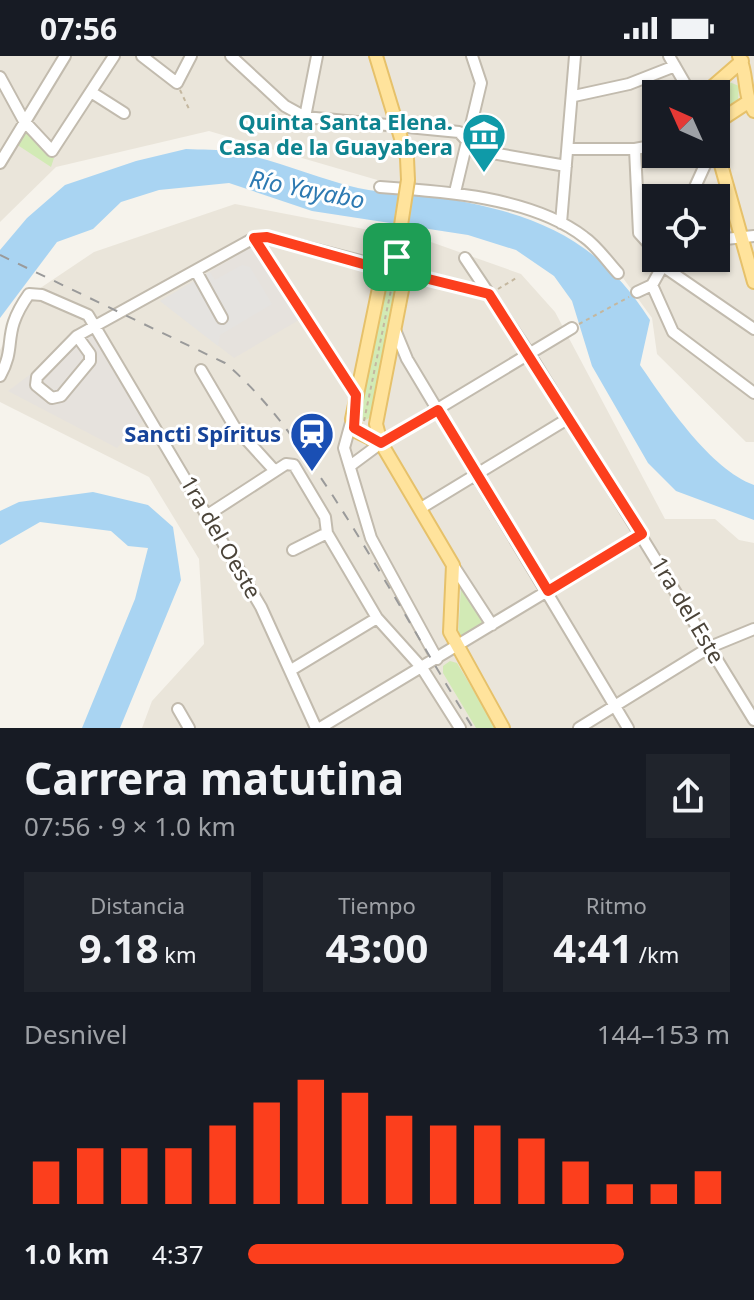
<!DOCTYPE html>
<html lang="es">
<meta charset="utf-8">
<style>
:root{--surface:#171b24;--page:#20242c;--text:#f1f3f6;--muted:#9ea1a6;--accent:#fc3f1d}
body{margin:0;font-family:"Noto Sans",sans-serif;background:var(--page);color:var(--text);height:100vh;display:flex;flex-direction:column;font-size:30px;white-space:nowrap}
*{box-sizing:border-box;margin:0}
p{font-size:26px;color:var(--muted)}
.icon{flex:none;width:44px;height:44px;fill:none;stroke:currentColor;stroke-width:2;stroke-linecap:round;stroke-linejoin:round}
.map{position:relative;height:672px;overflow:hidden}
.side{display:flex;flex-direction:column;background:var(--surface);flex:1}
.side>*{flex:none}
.needle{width:52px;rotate:315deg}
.fabs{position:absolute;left:642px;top:24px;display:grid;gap:16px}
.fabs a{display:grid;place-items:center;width:88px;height:88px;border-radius:0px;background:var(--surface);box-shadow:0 2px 6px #0004;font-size:40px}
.pin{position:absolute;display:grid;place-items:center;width:68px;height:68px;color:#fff;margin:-34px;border-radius:16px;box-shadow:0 4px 12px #0006}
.round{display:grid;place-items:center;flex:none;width:84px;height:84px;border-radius:0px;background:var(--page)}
.head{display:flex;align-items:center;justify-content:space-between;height:136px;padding:0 24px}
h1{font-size:44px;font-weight:700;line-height:60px}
.figures{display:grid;grid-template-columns:repeat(3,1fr);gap:12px;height:136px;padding:8px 24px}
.figures div{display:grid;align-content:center;border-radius:0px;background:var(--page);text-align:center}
.figures b{font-size:40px;font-weight:700}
.figures small{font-size:22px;font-weight:400}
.figures p{font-size:22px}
.chart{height:224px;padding:16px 24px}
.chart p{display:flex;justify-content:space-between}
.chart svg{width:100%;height:144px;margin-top:8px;stroke:var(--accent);stroke-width:6}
ul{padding:0 24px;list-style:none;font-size:26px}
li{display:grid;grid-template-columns:128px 96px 1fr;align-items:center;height:60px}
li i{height:20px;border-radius:10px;background:var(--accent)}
.status{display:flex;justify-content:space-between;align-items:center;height:56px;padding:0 40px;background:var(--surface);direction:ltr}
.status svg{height:22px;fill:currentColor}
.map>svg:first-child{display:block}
.residential{fill:#eae5da;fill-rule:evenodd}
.industrial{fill:#e6e2dd}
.green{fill:#d2eab5}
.parking{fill:#e5e3e0}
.water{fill:#a9d4f2}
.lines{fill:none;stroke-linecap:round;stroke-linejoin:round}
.minor-casing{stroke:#c2bbae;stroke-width:14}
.major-casing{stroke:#e6c16a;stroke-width:16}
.path{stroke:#c4b79f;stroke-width:2;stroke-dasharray:4 4;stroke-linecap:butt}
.minor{stroke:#fff;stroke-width:10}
.major{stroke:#ffe39c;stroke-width:12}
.rail{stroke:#9a9a9a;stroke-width:2;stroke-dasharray:10 10;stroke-linecap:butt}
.major-bridge-casing{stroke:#e6c16a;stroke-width:16;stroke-linecap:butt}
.major-bridge{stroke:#ffe39c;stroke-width:12}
.route-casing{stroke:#fff;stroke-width:16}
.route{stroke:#fc3f1d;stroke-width:10}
.labels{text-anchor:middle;stroke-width:6;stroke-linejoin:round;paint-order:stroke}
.culture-label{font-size:22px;font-weight:bold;fill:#0d838f;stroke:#fff;text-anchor:end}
.transit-label{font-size:22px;font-weight:bold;fill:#164399;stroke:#fff;text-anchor:end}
.street-label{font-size:22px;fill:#4b4439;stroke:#fff}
.water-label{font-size:24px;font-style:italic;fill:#2e7ab2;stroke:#fff}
</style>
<div class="status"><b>07:56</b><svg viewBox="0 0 49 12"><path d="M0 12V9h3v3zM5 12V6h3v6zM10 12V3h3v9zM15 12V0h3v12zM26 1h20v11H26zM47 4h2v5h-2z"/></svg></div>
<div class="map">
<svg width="754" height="672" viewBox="0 0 754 672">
<rect width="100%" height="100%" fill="#f6f3ec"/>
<path class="residential" d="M0 0H754V386H746L657 298 652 262 589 175 502 143 415 135 209 75 56 111 0 166ZM656 38H716V98H656ZM656 142H716V202H656Z
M235 148 431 186 521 218 555 256 665 463H715L739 484 754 487V672H142L152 645 204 588 199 503 149 421 0 346V294L30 239 94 196Z"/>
<path class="industrial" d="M255 189 299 264 234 302 160 245Z
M95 270 147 361 117 392 8 335Z"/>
<path class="green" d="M727 25 739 30 738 45 716 62V38H708Z
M25 71 54 102 51 111 16 88Z
M392 230 398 237 371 361 364 365 358 359 384 236Z
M461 530 485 567 458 582Z
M450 605 457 607 496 672H476L443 617V610Z"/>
<path class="parking" d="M242 209 250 211 272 248 220 279 218 290 160 245 210 216 215 224Z"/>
<path class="water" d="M186 93C201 94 219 93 234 96 277 104 316 122 358 132 386 138 415 137 443 142 537 158 597 182 650 264L640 309C667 348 710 413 754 429V464L676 435 648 407 592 310 572 245 554 220 516 194 468 179 312 155 229 127 159 134 121 146 93 173 57 186 0 262V194L27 162 65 129 136 105Z
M93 436 148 449 173 471 181 524 120 672H82L135 543 148 492 128 490 111 475 40 466 0 489V455L19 446Z"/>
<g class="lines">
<g class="minor-casing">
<path id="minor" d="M142 0 177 27 191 0
M231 0 285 50 305 61 459 76 475 94 566 110
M669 0 691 38
M0 21 24 65 52 95 114 0
M91 36 124 57
M574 40 629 28 675 10
M305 61 317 0
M568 93H635L656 89
M635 93 639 177 656 196
M0 107 65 0
M380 131C442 135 532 141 584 181 597 190 607 205 618 217
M455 136 481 27 472 0
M690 142 710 98
M561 167 575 0
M254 182 356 339
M716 184 754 180
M465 202 530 299 754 664
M662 202 667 213 754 273
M196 215 222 262
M652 229 673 276 754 337
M637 236 652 229 666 204
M395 274 407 303 628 672
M77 280 90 298V305L61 340 52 342 36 329 37 321 77 280 254 182 267 181 489 238
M201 314 234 370 275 415
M0 320C18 288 0 279 29 238L42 239 88 259 261 551 316 672
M352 363 344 392 371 482 437 603
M350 410 381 387 572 272
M421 452 569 362
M209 458 286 408 294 409 325 461 327 477 377 562 422 612 460 672
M293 494 327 477
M453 509 492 569
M291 614 377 562
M178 653 189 672
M320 672 642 478
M579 672 710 591 754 573"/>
</g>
<g class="major-casing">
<path id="major" d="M376 0 407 102 408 124
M739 0C748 18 743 38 754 55
M704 38 742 5
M716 67 748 46
M716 91 754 226
M397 195 402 234 376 368 381 387 453 509 450 576 503 672
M381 387 358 376 352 363 379 232 397 201"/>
</g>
<path class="path" d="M180 34 190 55
M498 233 518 221
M579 268 629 241
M364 365 391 234"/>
<use href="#minor" class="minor"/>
<use href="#major" class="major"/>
<path class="rail" d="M0 199 225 307C269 344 301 392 333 440 382 516 425 595 473 672"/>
<g class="major-bridge-casing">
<path id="major-bridge" d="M397 195 408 124"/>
</g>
<use href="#major-bridge" class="major-bridge"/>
</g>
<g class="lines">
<g class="route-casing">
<path id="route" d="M267 181 388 215 397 201 400 216 489 238 642 478 548 535 438 354 381 387 354 372 356 339 254 182Z"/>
</g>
<use href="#route" class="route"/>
</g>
<defs>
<g id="museum-pin" transform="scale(2.3)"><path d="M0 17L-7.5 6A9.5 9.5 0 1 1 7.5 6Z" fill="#0f9aa8" stroke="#fff"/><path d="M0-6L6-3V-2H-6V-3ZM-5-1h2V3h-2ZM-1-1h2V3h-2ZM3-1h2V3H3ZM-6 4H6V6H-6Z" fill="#fff"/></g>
<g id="station-pin" transform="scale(2.3)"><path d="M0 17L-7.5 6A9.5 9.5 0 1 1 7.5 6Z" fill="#1a4fb4" stroke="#fff"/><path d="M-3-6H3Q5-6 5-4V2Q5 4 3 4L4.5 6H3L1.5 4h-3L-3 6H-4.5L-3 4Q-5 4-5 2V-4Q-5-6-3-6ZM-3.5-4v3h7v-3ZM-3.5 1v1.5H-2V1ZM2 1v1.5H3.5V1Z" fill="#fff"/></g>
</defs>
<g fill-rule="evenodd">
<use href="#museum-pin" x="484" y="79"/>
<use href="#station-pin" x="312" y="378"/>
</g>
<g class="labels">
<g class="culture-label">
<text x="453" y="74">Quinta Santa Elena.<tspan x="453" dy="25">Casa de la Guayabera</tspan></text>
</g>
<g class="transit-label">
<text x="281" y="386">Sancti Spíritus</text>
</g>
<g class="street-label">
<text transform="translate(221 481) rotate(60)" y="8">1ra del Oeste</text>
<text transform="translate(688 554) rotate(59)" y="8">1ra del Este</text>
</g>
<g class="water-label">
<text transform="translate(307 134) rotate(11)" y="8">Río Yayabo</text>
</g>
</g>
</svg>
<div class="fabs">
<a><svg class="needle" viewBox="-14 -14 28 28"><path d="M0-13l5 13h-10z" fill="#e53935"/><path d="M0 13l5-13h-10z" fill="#9ea1a6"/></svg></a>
<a><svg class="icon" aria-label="locate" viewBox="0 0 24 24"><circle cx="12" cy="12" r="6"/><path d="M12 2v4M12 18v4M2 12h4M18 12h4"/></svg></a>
</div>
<div class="pin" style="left:397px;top:201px;background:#1e9e55"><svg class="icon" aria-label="arrive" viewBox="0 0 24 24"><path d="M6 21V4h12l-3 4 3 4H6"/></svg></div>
</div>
<section class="side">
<div class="head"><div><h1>Carrera matutina</h1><p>07:56 · 9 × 1.0 km</p></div><a class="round"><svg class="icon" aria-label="share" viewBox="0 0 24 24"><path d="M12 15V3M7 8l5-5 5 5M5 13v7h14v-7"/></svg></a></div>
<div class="figures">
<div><p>Distancia</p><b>9.18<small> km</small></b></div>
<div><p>Tiempo</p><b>43:00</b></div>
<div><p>Ritmo</p><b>4:41<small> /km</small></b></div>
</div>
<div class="chart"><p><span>Desnivel</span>144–153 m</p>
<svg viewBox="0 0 160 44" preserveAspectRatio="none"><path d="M5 44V31M15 44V27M25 44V27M35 44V27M45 44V20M55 44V13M65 44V6M75 44V10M85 44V17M95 44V20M105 44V20M115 44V24M125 44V31M135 44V38M145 44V38M155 44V34"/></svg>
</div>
<ul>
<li><b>1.0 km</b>4:37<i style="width:78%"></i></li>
</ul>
</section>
